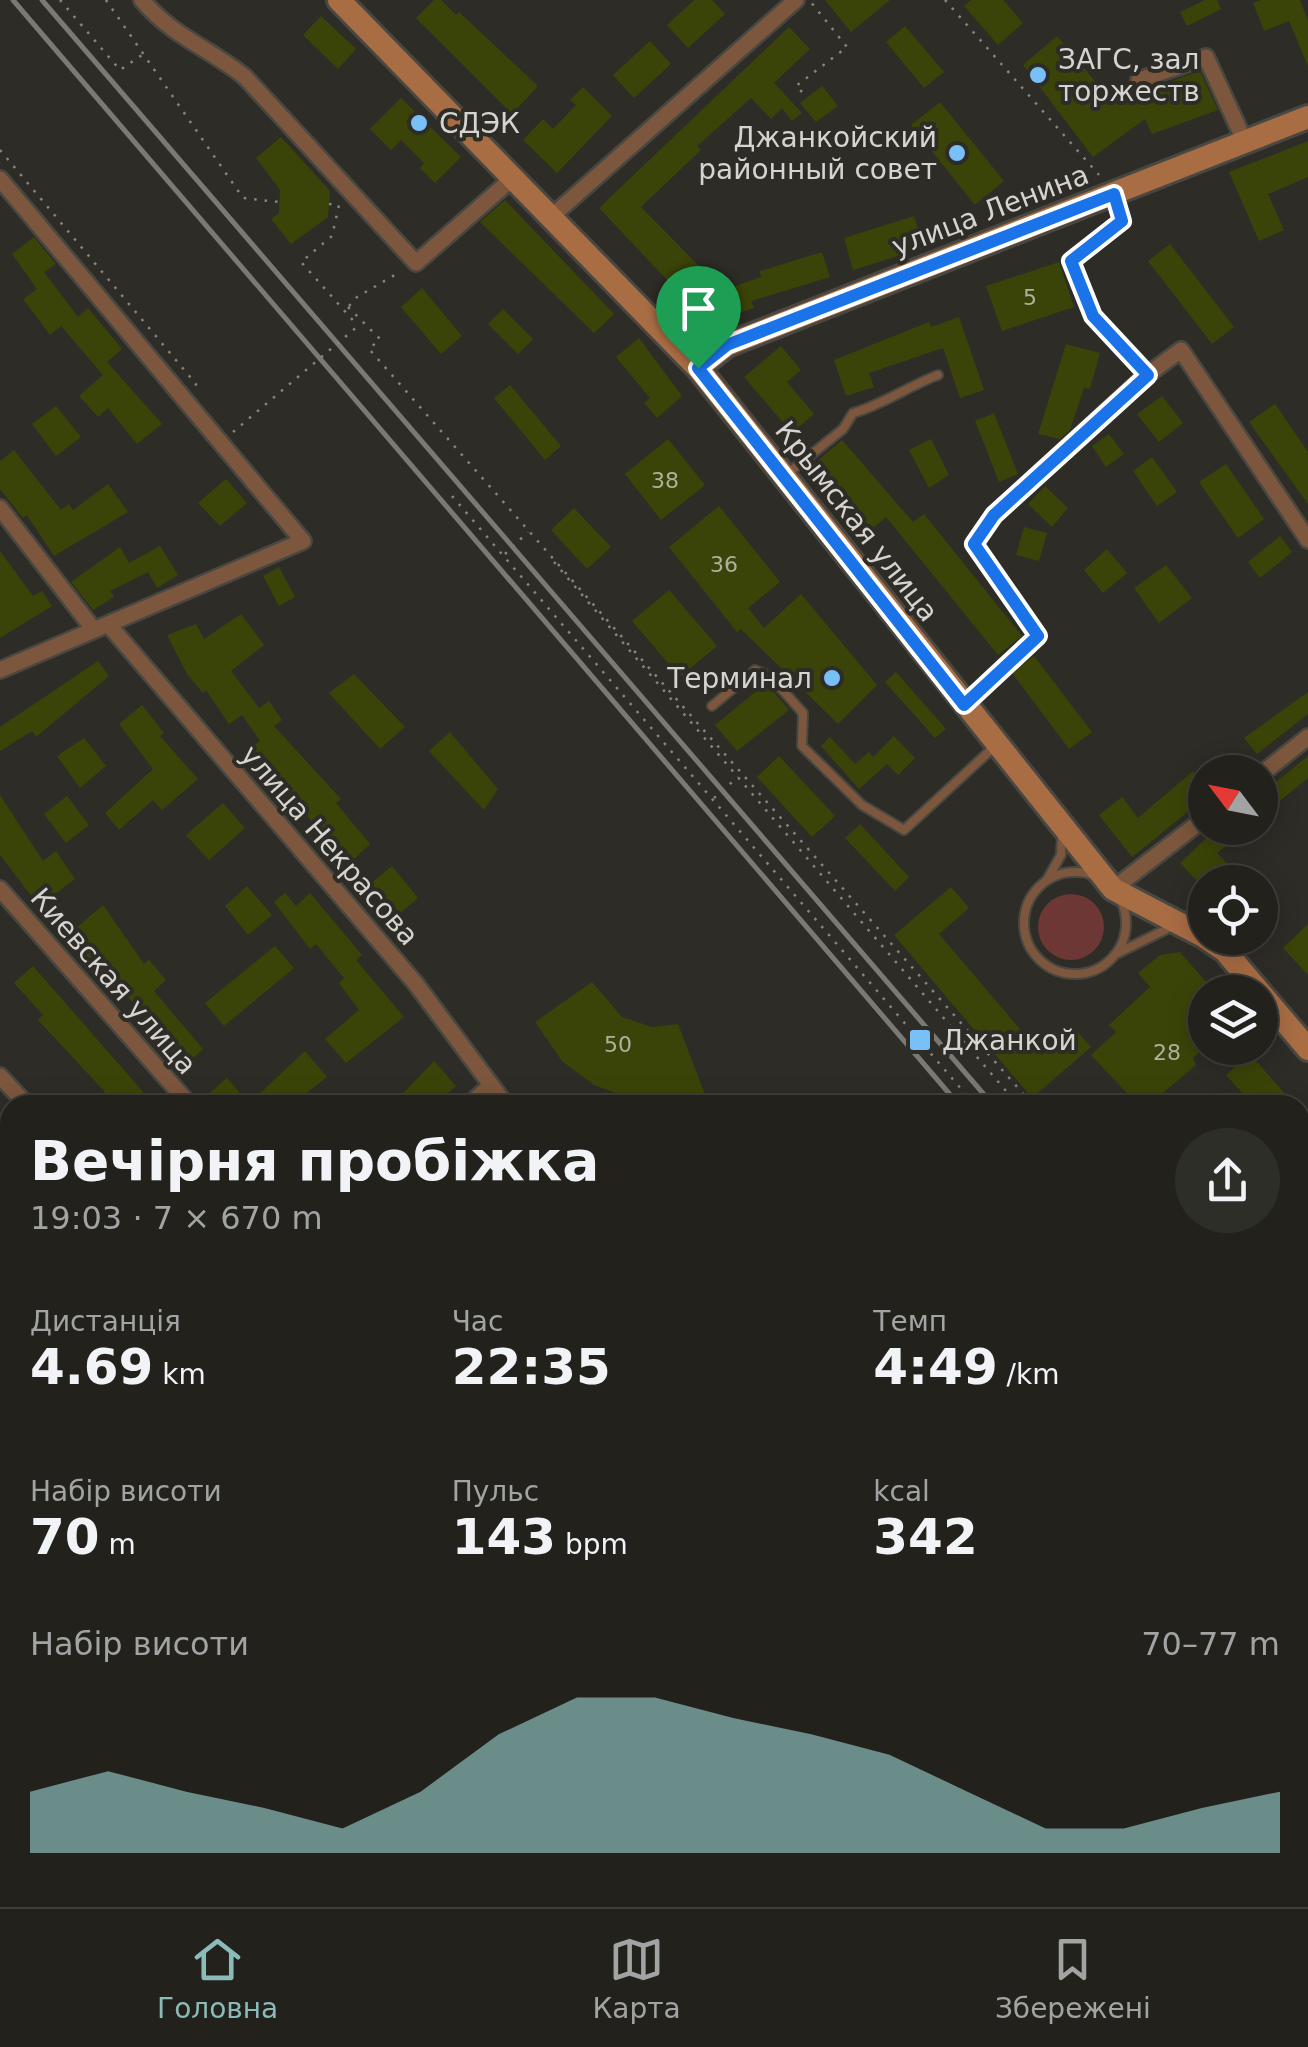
<!DOCTYPE html>
<html lang="uk">
<meta charset="utf-8">
<style>
:root{--surface:#22211c;--page:#2e2e29;--text:#f1f3f6;--muted:#a2a3a3;--line:#3f3e3b;--accent:#8bbbb9}
body{margin:0;font-family:"DejaVu Sans",sans-serif;background:var(--page);color:var(--text);height:100vh;display:flex;flex-direction:column;font-size:38px;white-space:nowrap}
*{box-sizing:border-box;margin:0}
p{font-size:32px;color:var(--muted)}
.icon{flex:none;width:55px;height:55px;fill:none;stroke:currentColor;stroke-width:2;stroke-linecap:round;stroke-linejoin:round}
.map{position:relative;flex:1;overflow:hidden}
.side{position:absolute;left:0px;top:1095px;width:1310px;height:812px;display:flex;flex-direction:column;background:var(--surface);border-radius:30px 30px 0 0;box-shadow:0 5px 25px #0003,0 0 0 2px var(--line)}
.side>*{flex:none}
.needle{width:65px;rotate:302deg}
.controls{position:absolute;left:1188px;top:755px;display:grid;gap:20px}
.controls a{display:grid;place-items:center;width:90px;height:90px;border-radius:50%;background:var(--surface);box-shadow:0 5px 25px #0003,0 0 0 2px var(--line);font-size:50px}
.pin{position:absolute;display:grid;place-items:center;width:85px;height:85px;color:#fff;margin:-102px -42px;border-radius:50% 50% 50% 0;rotate:-45deg;box-shadow:0 0 10px #0007}
.pin .icon{rotate:45deg}
.round{display:grid;place-items:center;flex:none;width:105px;height:105px;border-radius:52px;background:var(--page)}
.summary{display:flex;align-items:center;justify-content:space-between;height:170px;padding:0 30px}
h1{font-size:55px;font-weight:700;line-height:75px}
.stats{display:grid;grid-template-columns:repeat(3,1fr);gap:15px;height:170px;padding:10px 30px}
.stats div{display:grid;align-content:center}
.stats b{font-size:50px;font-weight:700}
.stats small{font-size:28px;font-weight:400}
.stats p{font-size:28px}
.chart{height:280px;padding:20px 30px}
.chart p{display:flex;justify-content:space-between}
.chart svg{width:100%;height:180px;margin-top:10px;fill:var(--accent);opacity:.7}
.menu{display:flex;justify-content:space-around;align-items:center;height:140px;border-top:2px solid var(--line);background:var(--surface);font-size:28px;color:var(--muted)}
.menu a{display:grid;justify-items:center;gap:5px}
.menu .current{color:var(--accent)}
.map>svg:first-child{display:block}
.green{fill:#6c3735}
.building{fill:#3b4408}
.lines{fill:none;stroke-linecap:round;stroke-linejoin:round}
.service-casing{stroke:#494741;stroke-width:12}
.minor-casing{stroke:#494741;stroke-width:20}
.secondary-casing{stroke:#494741;stroke-width:28}
.path{stroke:#878580;stroke-width:2.5;stroke-dasharray:2.5 8;stroke-linecap:butt}
.service{stroke:#7c573d;stroke-width:8}
.minor{stroke:#7c573d;stroke-width:15}
.secondary{stroke:#a96d44;stroke-width:22}
.rail{stroke:#7b7974;stroke-width:5}
.path-bridge{stroke:#878580;stroke-width:2.5;stroke-dasharray:2.5 8;stroke-linecap:butt}
.route-casing{stroke:#fff;stroke-width:20}
.route{stroke:#1a73e8;stroke-width:12}
.poi-dot{fill:#79bff8;stroke:#2e2c26;stroke-width:4}
.labels{text-anchor:middle;stroke-width:8;stroke-linejoin:round;paint-order:stroke}
.number-label{font-size:22px;fill:#afb09e}
.poi-label{font-size:28px;fill:#d6d4d0;stroke:#2e2c26;text-anchor:start}
.street-label{font-size:28px;fill:#d6d4d0;stroke:#2e2c26}
</style>
<div class="map">
<svg width="1308" height="1907" viewBox="0 0 1308 1907">
<rect width="100%" height="100%" fill="#2e2c26"/>
<path class="green" d="M1038 927a33 33 0 1 1 66 0a33 33 0 1 1-66 0Z"/>
<path class="building" d="M434 0H441L456 15 459 12 538 86 512 114 416 18Z
M694 0H712L725 14 688 48 667 25Z
M825 0H890L851 32Z
M971 0H1003L1023 23 998 45 964 6Z
M1205 0H1217L1221 9 1187 26 1180 12Z
M1261 0H1300L1308 21V66L1289 21 1264 31 1253 3Z
M321 16 356 49 338 69 303 35Z
M905 26 944 72 924 88 886 42Z
M789 27 810 49 774 83 802 113 792 121 782 108 771 119 751 98 697 146 701 150 641 207 709 276 685 299 599 208Z
M1057 36 1110 99 1132 89 1143 91 1200 71 1218 110 1152 134 1145 119 1093 157 1023 65Z
M650 41 671 64 634 98 613 75Z
M822 86 838 106 816 122 800 103Z
M583 87 612 116 557 173 523 140 543 119 553 129 576 105 570 100Z
M401 98 461 157 435 183 420 168 424 163 401 140 391 150 370 129Z
M940 102 1004 181 975 205 911 125Z
M281 137 330 191 328 217 291 244 271 219 279 213 280 190 256 158Z
M1308 141V177L1268 194 1284 230 1259 241 1229 172Z
M505 200 614 314 594 333 480 222Z
M914 216 924 248 853 270 844 238Z
M34 237 56 264 44 272 78 317 88 308 122 349 107 362 162 424 137 444 108 408 98 417 79 396 103 375 61 326 50 335 23 299 37 289 12 254Z
M1170 244 1234 327 1212 344 1148 261Z
M822 252 830 277 751 301 754 308 714 321 686 325 684 304 761 277 760 271Z
M1059 262 1074 307 1002 331 986 286Z
M422 288 462 336 441 354 401 307Z
M503 309 533 339 518 354 488 324Z
M959 317 984 390 960 398 943 348 869 373 874 387 846 396 834 360 929 322 931 327Z
M639 338 682 396 657 418 644 403 650 398 616 357Z
M1066 344 1100 353 1090 389 1084 388 1070 430 1060 439 1038 434Z
M781 346 801 370 787 382 814 414 792 433 744 377Z
M510 385 561 446 545 460 494 398Z
M1162 396 1183 423 1159 442 1137 414Z
M1275 404 1308 452V504L1249 422Z
M56 406 81 437 56 456 32 424Z
M994 413 1018 474 999 482 975 421Z
M1109 434 1124 454 1106 467 1092 446Z
M668 439 705 485 661 520 625 474Z
M931 439 949 475 929 488 909 450Z
M842 440 913 522 924 514 1022 636 998 655 886 517 872 529 815 463Z
M14 450 61 510 69 504 73 510 108 484 128 512 54 556 27 515 23 518 0 489V461Z
M1152 457 1177 492 1157 506 1133 471Z
M1226 464 1264 519 1238 538 1199 482Z
M226 479 247 503 220 526 198 503Z
M1045 486 1068 508 1052 527 1028 504Z
M719 506 780 582 748 608 764 628 801 594 877 685 838 724 741 629 737 632 669 547Z
M574 508 611 547 587 569 551 530Z
M1024 527 1047 533 1039 561 1016 555Z
M1280 536 1292 552 1260 578 1248 562Z
M160 546 178 575 157 588 148 572 110 591 114 597 93 610 71 582 120 547 129 563Z
M1107 549 1127 573 1103 593 1084 570Z
M0 551 33 596 42 591 52 606 0 638Z
M1166 565 1192 598 1159 623 1134 588Z
M279 567 295 597 279 606 263 576Z
M669 590 717 646 680 677 632 621Z
M241 614 264 645 231 671 259 708 269 701 282 720 274 726 341 799 336 803 370 844 348 865 251 748 260 741 242 715 229 724 206 690 203 693 187 674 167 635 196 624 204 639Z
M1034 656 1092 732 1069 749 1012 673Z
M98 661 109 676 36 737 32 731 0 751V727Z
M896 672 946 729 935 738 885 682Z
M354 674 405 727 380 749 329 693Z
M766 683 789 710 737 751 715 725Z
M1308 692V714L1257 754 1244 738Z
M142 705 164 733 160 736 198 779 162 810 153 800 119 830 105 813 153 769 119 724Z
M450 732 498 789 484 810 429 751Z
M894 736 915 758 898 775 887 764 859 789 821 746 830 737 855 764 869 752 873 757Z
M84 738 106 766 80 788 57 756Z
M779 756 835 816 812 837 757 777Z
M1308 756V778L1260 817V795Z
M1193 771 1205 785V798L1132 857 1099 815 1122 797 1138 818Z
M0 795 43 861 56 851 75 879 39 906 0 855Z
M67 796 89 825 66 843 44 814Z
M223 803 245 828 209 860 186 835Z
M860 824 909 877 895 891 845 838Z
M1217 828H1249L1217 853 1245 882H1198L1180 863Z
M392 866 418 898 397 916 370 884Z
M247 886 272 915 248 935 225 906Z
M951 887 969 908 939 934 1042 1055 1074 1028 1091 1047 1032 1098 894 935Z
M285 893 296 906 310 893 362 955 356 960 404 1017 346 1063 325 1039 359 1010 339 983 344 978 316 944 310 949 274 902Z
M103 905 144 964 149 960 166 980 154 991 203 1049 181 1069 116 980 112 984 68 935Z
M1308 924V975L1283 948Z
M275 946 294 968 224 1026 205 1003Z
M1180 952 1215 992H1205V1047L1193 1058 1196 1065 1158 1097 1165 1105H1138L1091 1055 1116 1032 1109 1025 1150 987 1138 973 1160 955Z
M33 966 144 1093 132 1105H92L105 1092 38 1020 43 1015 14 983Z
M592 982 622 1017 652 1027 678 1024 709 1105H669L667 1100 618 1094 594 1085 562 1061 535 1022Z
M305 1051 327 1077 291 1105H267L258 1095Z
M1250 1054 1295 1105H1231L1243 1094 1226 1075Z
M434 1061 456 1086 435 1105H392Z
M227 1078 245 1099 238 1105H215L206 1096Z"/>
<g class="lines">
<g class="service-casing">
<path id="service" d="M787 474 843 429 853 413C880 406 909 386 938 375
M712 706 755 670 770 676 803 713 802 746 862 805 904 830 994 747
M1024 923a51 51 0 1 1 102 0a51 51 0 1 1-102 0Z
M1048 878 1061 855 1062 835
M1118 953 1173 926"/>
</g>
<g class="minor-casing">
<path id="minor" d="M142 0C172 36 209 48 245 77L416 263 513 178
M1139 80 1206 57 1245 142
M0 179 303 541 0 670
M551 217 796 0
M0 508 94 630
M994 515 1143 378 1181 350 1308 540
M108 624 416 984 506 1105
M1260 775 1308 737
M0 889 190 1105
M1113 889 1205 818
M0 1076 27 1105
M469 1105 490 1086
M0 1233 10 1227
M0 1486 10 1479
M0 1754 10 1747
M1300 1818 1308 1821
M390 1898 397 1907
M671 1898 675 1907
M136 1907 150 1898
M1103 1907 1115 1898"/>
</g>
<g class="secondary-casing">
<path id="secondary" d="M339 0 698 368 1113 889 1205 937
M698 368 727 345 1308 117
M1206 938 1225 951 1308 1049"/>
</g>
<path class="path" d="M60 0 120 70 145 53
M106 0 243 198 279 202
M945 0 1099 175
M802 92 796 86 847 47 810 1
M0 150 196 384 194 389
M329 204 339 205 332 236 301 262 358 326
M1119 212 1122 221 1071 261 1093 316 1137 363
M349 306 357 297 400 272
M348 307 380 339 369 349 1033 1105
M452 496 975 1105
M505 554 528 532
M554 562 1018 1105
M980 691 1039 636 974 544 985 528
M714 798 738 777
M1300 1412 1308 1422
M1300 1435 1308 1444
M1300 1485 1308 1494"/>
<use href="#service" class="service"/>
<use href="#minor" class="minor"/>
<use href="#secondary" class="secondary"/>
<path class="rail" d="M13 0 959 1105
M42 0 993 1105
M1300 1464 1308 1474
M1300 1500 1308 1509"/>
<path class="path-bridge" d="M233 432 358 326"/>
</g>
<g class="lines">
<g class="route-casing">
<path id="route" d="M1114 194 1122 221 1071 261 1093 316 1148 375 994 515 974 544 1038 636 964 705 698 368 727 345Z"/>
</g>
<use href="#route" class="route"/>
</g>
<g class="poi-dot">
<circle cx="1038" cy="75" r="10"/>
<circle cx="419" cy="123" r="10"/>
<circle cx="957" cy="153" r="10"/>
<circle cx="832" cy="678" r="10"/>
<rect x="908" y="1028" width="24" height="24" rx="5"/>
</g>
<g class="labels">
<g class="number-label">
<text x="1030" y="305">5</text>
<text x="665" y="488">38</text>
<text x="724" y="572">36</text>
<text x="618" y="1052">50</text>
<text x="1167" y="1060">28</text>
</g>
<g class="poi-label">
<text x="1058" y="69">ЗАГС, зал<tspan x="1058" dy="32">торжеств</tspan></text>
<text x="439" y="133">СДЭК</text>
<text x="937" y="147" text-anchor="end">Джанкойский<tspan x="937" dy="32">районный совет</tspan></text>
<text x="812" y="688" text-anchor="end">Терминал</text>
<text x="942" y="1050">Джанкой</text>
</g>
<g class="street-label">
<text transform="translate(990 210) rotate(-21)" y="10">улица Ленина</text>
<text transform="translate(857 521) rotate(52)" y="10">Крымская улица</text>
<text transform="translate(330 845) rotate(49)" y="10">улица Некрасова</text>
<text transform="translate(114 981) rotate(49)" y="10">Киевская улица</text>
</g>
</g>
</svg>
<div class="controls">
<a><svg class="needle" viewBox="-14 -14 28 28"><path d="M0-13l5 13h-10z" fill="#e53935"/><path d="M0 13l5-13h-10z" fill="#a2a3a3"/></svg></a>
<a><svg class="icon" aria-label="locate" viewBox="0 0 24 24"><circle cx="12" cy="12" r="6"/><path d="M12 2v4M12 18v4M2 12h4M18 12h4"/></svg></a>
<a><svg class="icon" aria-label="layers" viewBox="0 0 24 24"><path d="M12 4l9 5-9 5-9-5zM3 14l9 5 9-5"/></svg></a>
</div>
<div class="pin" style="left:698px;top:368px;background:#1e9e55"><svg class="icon" aria-label="arrive" viewBox="0 0 24 24"><path d="M6 21V4h12l-3 4 3 4H6"/></svg></div>
<section class="side">
<div class="summary"><div><h1>Вечірня пробіжка</h1><p>19:03 · 7 × 670 m</p></div><a class="round"><svg class="icon" aria-label="share" viewBox="0 0 24 24"><path d="M12 15V3M7 8l5-5 5 5M5 13v7h14v-7"/></svg></a></div>
<div class="stats">
<div><p>Дистанція</p><b>4.69<small> km</small></b></div>
<div><p>Час</p><b>22:35</b></div>
<div><p>Темп</p><b>4:49<small> /km</small></b></div>
</div>
<div class="stats">
<div><p>Набір висоти</p><b>70<small> m</small></b></div>
<div><p>Пульс</p><b>143<small> bpm</small></b></div>
<div><p>kcal</p><b>342</b></div>
</div>
<div class="chart"><p><span>Набір висоти</span>70–77 m</p>
<svg viewBox="0 0 160 44" preserveAspectRatio="none"><path d="M0 44V29L10 24L20 29L30 33L40 38L50 29L60 15L70 6L80 6L90 11L100 15L110 20L120 29L130 38L140 38L150 33L160 29V44z"/></svg>
</div>
</section>
</div>
<nav class="menu">
<a class="current"><svg class="icon" aria-label="home" viewBox="0 0 24 24"><path d="M3 11l9-7 9 7M6 9v11h12V9"/></svg>Головна</a>
<a><svg class="icon" aria-label="map" viewBox="0 0 24 24"><path d="M3 6l6-2 6 2 6-2v14l-6 2-6-2-6 2zM9 4v14M15 6v14"/></svg>Карта</a>
<a><svg class="icon" aria-label="saved" viewBox="0 0 24 24"><path d="M7 4h10v16l-5-4-5 4z"/></svg>Збережені</a>
</nav>
